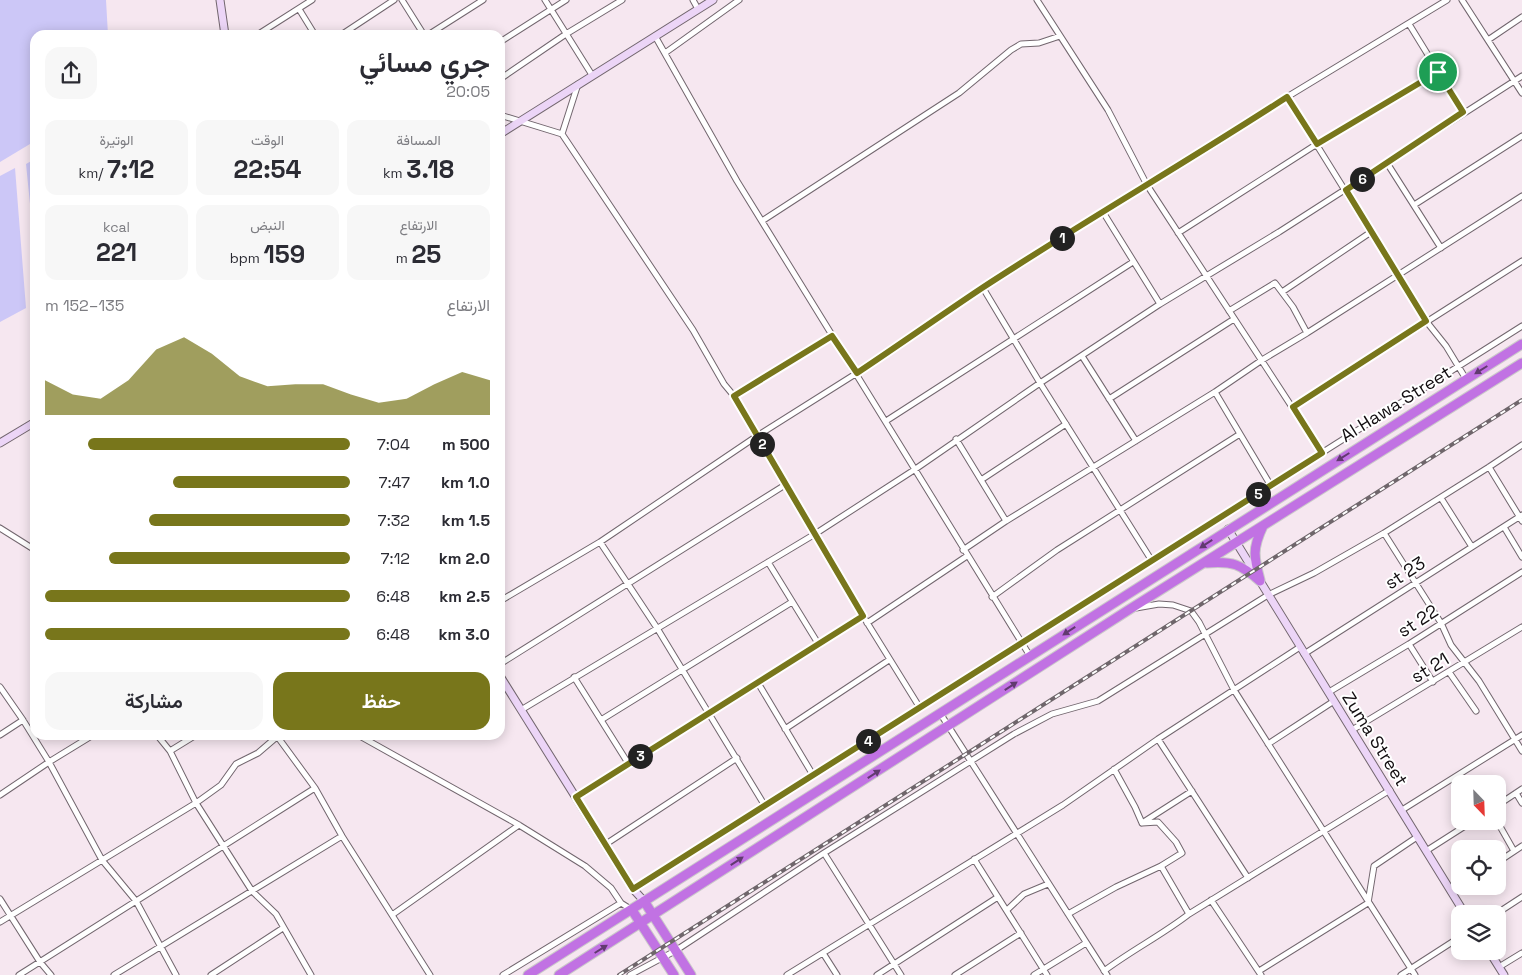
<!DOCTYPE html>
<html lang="ar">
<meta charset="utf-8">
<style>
:root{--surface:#fff;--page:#f7f7f7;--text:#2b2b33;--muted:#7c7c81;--accent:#78761b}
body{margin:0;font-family:"Space Grotesk",Vazirmatn,sans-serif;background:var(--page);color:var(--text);direction:rtl;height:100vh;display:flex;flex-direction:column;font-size:19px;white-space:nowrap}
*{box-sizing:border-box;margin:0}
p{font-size:16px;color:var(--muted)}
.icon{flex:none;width:28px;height:28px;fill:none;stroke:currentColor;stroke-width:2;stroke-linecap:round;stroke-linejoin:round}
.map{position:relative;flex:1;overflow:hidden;direction:ltr}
.drawer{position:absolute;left:30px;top:30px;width:475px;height:710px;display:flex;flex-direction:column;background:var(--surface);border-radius:15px;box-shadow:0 2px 12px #0003;direction:rtl}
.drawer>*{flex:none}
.needle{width:32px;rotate:157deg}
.controls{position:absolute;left:1451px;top:775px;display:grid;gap:10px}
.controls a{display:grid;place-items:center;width:55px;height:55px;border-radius:10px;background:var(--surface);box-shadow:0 2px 12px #0003;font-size:25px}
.pin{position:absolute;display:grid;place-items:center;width:42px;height:42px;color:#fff;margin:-21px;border:2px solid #fff;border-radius:50%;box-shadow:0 1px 5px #0007}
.km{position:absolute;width:25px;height:25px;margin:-12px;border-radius:50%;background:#222;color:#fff;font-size:14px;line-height:25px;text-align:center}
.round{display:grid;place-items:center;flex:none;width:52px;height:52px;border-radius:15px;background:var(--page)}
.headline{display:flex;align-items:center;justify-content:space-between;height:85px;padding:0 15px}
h1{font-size:28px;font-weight:600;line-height:38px}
.metrics{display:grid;grid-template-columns:repeat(3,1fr);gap:8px;height:85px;padding:5px 15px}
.metrics div{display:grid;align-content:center;border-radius:12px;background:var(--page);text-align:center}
.metrics b{font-size:25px;font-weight:600}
.metrics small{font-size:14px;font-weight:400}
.metrics p{font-size:14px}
.chart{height:140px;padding:10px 15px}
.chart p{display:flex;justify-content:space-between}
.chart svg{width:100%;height:90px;margin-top:5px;fill:var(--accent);opacity:.7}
.primary-button{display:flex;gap:10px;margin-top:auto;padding:10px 15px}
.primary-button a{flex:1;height:58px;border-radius:15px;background:var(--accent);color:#fff;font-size:20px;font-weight:600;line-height:58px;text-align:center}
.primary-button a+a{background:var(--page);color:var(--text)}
ul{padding:0 15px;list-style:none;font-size:16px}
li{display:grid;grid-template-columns:80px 60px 1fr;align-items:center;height:38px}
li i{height:12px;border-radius:6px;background:var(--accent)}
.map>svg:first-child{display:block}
.water{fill:#ccc7f7}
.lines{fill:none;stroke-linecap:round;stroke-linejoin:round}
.street-casing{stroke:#72666e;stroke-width:7}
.secondary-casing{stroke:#72666e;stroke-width:9}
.highway-casing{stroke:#cbcaca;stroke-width:11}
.street{stroke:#fff;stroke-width:5}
.secondary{stroke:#ecd5f7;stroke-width:7}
.highway{stroke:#c172e3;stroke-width:9}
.rail-casing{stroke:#6f666b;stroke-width:4}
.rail{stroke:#fff;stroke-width:2;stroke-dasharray:5.5;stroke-linecap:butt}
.oneway{fill:#613a6f}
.route-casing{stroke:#fff;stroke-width:10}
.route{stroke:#78761b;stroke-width:6}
.labels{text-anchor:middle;stroke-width:4;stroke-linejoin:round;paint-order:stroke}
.street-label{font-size:18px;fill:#120d10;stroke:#fff}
</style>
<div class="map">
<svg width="1522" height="975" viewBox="0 0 1522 975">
<rect width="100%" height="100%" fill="#f6e7f0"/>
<path class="water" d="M0 0H106L108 35H35V141L0 162Z
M35 159V254L26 164Z
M15 168 26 308 0 322V176Z"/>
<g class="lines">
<g class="street-casing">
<path id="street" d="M402 0 424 35
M545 0 592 75
M693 0 698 9
M1037 0 1108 110 1147 185 1322 453
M1462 0 1522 93
M299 9 315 35
M1409 24 1463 112
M257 35 312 0
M341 35 394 0
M428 35 483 0
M655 36 737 181 1030 656
M1488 40 1522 17
M500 42 566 0
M665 53 739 0
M500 79 566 34 622 0
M1287 97 1426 321 1446 346 1466 379
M500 115 562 134 693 330 724 384 734 396 863 616 920 708
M562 134 578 84
M1387 163 1441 248
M1414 205 1522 136
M1103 212 1160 304
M762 221 959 93 1011 50 1021 44 1039 43 1060 36
M1178 233 1317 144 1438 73
M983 288 1040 383 1152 561
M1282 292 1371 232
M1229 311 1275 283 1293 307 1307 333
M1082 356 1136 441
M1215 392 1271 486
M734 396 832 336
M1109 399 1234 319
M1293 407 1522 261
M886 421 1133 262
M956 439 1006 521
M1489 467 1522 521
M981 480 1066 424
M1441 498 1472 547
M1504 527 1522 557
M0 528 35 550
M1384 533 1441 623 1451 645 1479 681 1522 751
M600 542 657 628 765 806
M963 550 1006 521 1215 392 1262 360 1307 333 1522 196
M768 562 819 645
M992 597 1057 550 1240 434
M500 601 600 542 757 436 857 373 983 288 1103 212 1216 143 1287 97 1447 0
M1136 608 1159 604 1173 605 1191 611 1199 622 1234 690 1415 975
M867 623 967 556
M1409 644 1433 682
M1304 654 1522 515
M500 664 785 485
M1449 672 1476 711
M574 677 628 763
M758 683 813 775
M0 687 23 720 49 762 102 860 136 901 176 975
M1329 692 1409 644 1522 572
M521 710 815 534 914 470 1040 383 1160 304 1279 232 1522 76
M940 713 1107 975
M601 720 792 602
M785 729 889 660
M1352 730 1522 627
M0 735 23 720
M157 735 170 751 196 803 252 891 276 914 311 975
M358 735 519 825 585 866 611 888 621 903 632 910
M277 736 315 788 342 836 430 975
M1158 739 1248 878
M1268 744 1334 701
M170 751 196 735
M1114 769 1135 807 1142 823
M1516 793 1522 803
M0 795 49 762 93 735
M576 797 863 616
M1498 805 1522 789
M1402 810 1522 735
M1497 821 1514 851
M1142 823 1192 791
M606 844 737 758
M1426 851 1473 821
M824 853 901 975
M974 859 1047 975
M1498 862 1522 846
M1161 866 1189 914
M633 889 1522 326
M1451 892 1460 886
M0 899 40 962 51 975
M1211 900 1261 975
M1007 910 1024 894 1048 884
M1068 914 1116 887 1161 866 1182 853 1176 842 1158 822 1142 823
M1496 914 1522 897
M392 915 519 825
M0 922 196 803 221 785 236 764 258 753 279 735
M823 953 837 975
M1499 967 1522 953
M1104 971C1132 950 1162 935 1189 914L1390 790
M1259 971 1368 903 1374 866 1417 837
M19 975 315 788
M114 975 342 836
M211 975 283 928
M503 975 621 903
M630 975 675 951 824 853 1014 734 1052 714 1098 701 1268 595 1314 573 1384 533 1489 467 1522 445
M787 975 1063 805 1158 739 1300 647
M877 975 998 897
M955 975 1021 933
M1034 975 1086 943
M1401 975 1460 937"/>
</g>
<g class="secondary-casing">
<path id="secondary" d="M220 0 225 35
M500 134 713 0
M0 443 35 422
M1228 529 1465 914
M500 676 633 889 644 901
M1489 951 1504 975"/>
</g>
<g class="highway-casing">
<path id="highway" d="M1207 563C1233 561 1240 564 1260 581
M1260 580C1254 557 1252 549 1263 526
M644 901 691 975
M632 910 674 975
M528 975 1522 344
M559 975 1130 609 1522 363"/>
</g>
<use href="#street" class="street"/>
<use href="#secondary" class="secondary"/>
<use href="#highway" class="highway"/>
<g class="rail-casing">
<path id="rail" d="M619 975 1522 400"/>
</g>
<use href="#rail" class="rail"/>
</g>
<defs><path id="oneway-solid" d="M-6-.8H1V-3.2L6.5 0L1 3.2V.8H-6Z" transform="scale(1.25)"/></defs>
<g class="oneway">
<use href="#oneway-solid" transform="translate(1481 370) rotate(148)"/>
<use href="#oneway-solid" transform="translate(1343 457) rotate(148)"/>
<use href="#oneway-solid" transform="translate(1206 544) rotate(147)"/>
<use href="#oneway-solid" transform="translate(1069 631) rotate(147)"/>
<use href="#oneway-solid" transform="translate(1011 686) rotate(-33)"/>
<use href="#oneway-solid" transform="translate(874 774) rotate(-33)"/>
<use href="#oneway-solid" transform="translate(737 861) rotate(-33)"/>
<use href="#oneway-solid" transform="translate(601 949) rotate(-32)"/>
</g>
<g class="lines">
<g class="route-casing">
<path id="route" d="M1438 72 1463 112 1346 190 1426 321 1293 407 1322 453 633 889 576 797 863 616 734 396 832 336 857 373C899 345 940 316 982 288 1083 222 1187 162 1287 97L1317 144Z"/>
</g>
<use href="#route" class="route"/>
</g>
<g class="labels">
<g class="street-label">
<text transform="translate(1396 404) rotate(-32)" y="6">Al Hawa Street</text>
<text transform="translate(1405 573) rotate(-33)" y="6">st 23</text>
<text transform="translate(1418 621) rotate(-33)" y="6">st 22</text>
<text transform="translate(1430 668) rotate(-31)" y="6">st 21</text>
<text transform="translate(1375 739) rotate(58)" y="6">Zuma Street</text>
</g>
</g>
</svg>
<div class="controls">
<a><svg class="needle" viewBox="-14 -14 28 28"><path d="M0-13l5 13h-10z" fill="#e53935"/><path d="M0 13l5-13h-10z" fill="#7c7c81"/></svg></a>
<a><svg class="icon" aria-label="locate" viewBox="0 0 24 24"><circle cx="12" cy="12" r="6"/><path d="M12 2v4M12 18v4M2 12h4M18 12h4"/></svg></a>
<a><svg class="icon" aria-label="layers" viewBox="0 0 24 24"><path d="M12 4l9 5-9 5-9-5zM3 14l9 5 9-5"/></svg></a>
</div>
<div class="pin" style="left:1438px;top:72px;background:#1e9e55"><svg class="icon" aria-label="arrive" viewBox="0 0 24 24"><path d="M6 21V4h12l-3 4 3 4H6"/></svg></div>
<b class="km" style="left:1062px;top:238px">1</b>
<b class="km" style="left:762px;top:444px">2</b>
<b class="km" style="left:640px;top:756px">3</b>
<b class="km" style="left:868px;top:741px">4</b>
<b class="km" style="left:1258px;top:494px">5</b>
<b class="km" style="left:1362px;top:179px">6</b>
<section class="drawer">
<div class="headline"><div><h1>جري مسائي</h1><p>20:05</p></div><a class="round"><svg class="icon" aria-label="share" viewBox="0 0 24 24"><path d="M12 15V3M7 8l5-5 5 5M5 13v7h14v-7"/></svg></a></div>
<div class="metrics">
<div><p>المسافة</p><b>3.18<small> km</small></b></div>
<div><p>الوقت</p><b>22:54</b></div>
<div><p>الوتيرة</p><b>7:12<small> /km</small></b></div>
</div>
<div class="metrics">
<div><p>الارتفاع</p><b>25<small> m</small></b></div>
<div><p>النبض</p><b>159<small> bpm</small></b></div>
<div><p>kcal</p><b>221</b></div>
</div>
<div class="chart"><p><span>الارتفاع</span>135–152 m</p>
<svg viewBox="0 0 160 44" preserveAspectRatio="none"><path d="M0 44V27L10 34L20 36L30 27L40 12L50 6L60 14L70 25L80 30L90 29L100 29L110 34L120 38L130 36L140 29L150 23L160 27V44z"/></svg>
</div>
<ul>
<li><b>500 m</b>7:04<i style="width:86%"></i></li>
<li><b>1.0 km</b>7:47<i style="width:58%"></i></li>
<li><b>1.5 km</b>7:32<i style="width:66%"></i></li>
<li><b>2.0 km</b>7:12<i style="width:79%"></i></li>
<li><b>2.5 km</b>6:48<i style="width:100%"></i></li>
<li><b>3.0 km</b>6:48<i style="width:100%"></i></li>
</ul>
<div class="primary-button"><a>حفظ</a><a>مشاركة</a></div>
</section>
</div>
